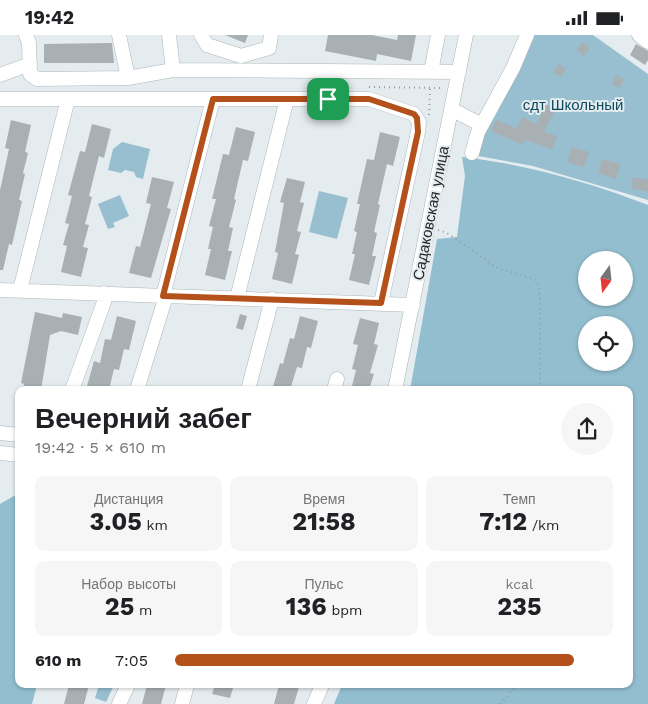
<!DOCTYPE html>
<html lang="ru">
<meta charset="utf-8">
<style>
:root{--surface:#fff;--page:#f6f6f6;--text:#202124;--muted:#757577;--accent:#b4511a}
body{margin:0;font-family:"Work Sans",sans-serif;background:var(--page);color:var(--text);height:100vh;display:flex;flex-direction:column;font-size:19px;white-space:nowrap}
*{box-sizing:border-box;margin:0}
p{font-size:16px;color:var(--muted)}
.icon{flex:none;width:28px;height:28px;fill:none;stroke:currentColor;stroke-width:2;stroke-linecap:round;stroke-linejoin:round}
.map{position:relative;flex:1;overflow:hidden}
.side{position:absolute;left:15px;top:351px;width:618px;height:302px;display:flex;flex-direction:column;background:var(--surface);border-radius:10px;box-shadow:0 1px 4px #0004}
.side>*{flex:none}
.needle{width:32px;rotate:195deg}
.controls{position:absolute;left:578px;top:216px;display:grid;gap:10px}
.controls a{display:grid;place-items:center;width:55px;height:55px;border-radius:50%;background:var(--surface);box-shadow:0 1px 4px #0004;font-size:25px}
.pin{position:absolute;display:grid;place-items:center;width:42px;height:42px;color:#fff;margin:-21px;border-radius:10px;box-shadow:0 2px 8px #0006}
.round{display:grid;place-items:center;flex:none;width:52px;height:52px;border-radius:26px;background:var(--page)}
.summary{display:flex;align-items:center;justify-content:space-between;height:85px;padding:0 20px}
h1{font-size:28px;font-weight:700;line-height:38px}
.metrics{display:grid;grid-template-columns:repeat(3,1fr);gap:8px;height:85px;padding:5px 20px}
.metrics div{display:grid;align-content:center;border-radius:10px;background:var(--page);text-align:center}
.metrics b{font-size:25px;font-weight:700}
.metrics small{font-size:14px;font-weight:400}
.metrics p{font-size:14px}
ul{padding:0 20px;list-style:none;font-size:16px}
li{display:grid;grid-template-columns:80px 60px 1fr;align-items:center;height:38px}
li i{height:12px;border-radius:6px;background:var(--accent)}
.status{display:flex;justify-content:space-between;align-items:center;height:35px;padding:0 25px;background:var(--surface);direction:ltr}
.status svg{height:14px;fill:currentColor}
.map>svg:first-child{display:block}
.green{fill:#97bfcf}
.forest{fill:#92bed0;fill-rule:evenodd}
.building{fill:#a9b0b3}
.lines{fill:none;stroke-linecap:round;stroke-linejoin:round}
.minor-casing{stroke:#aeb5b8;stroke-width:15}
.path{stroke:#979d9f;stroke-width:2;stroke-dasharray:1 4;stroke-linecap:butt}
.minor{stroke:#fff;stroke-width:14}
.route-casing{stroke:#fff;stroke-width:10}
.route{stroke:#b4511a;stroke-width:6}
.labels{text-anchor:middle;stroke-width:4;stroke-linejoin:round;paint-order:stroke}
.park-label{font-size:15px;fill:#0e4a5e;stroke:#e4ecef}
.street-label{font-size:15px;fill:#242627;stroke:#e4ecef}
</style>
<div class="status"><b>19:42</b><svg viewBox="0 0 49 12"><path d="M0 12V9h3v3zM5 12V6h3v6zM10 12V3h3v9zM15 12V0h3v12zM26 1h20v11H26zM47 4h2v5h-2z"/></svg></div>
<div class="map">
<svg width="648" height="669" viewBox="0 0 648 669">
<rect width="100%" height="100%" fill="#e4ecef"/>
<path class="green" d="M524 0H593L648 39V165L533 131 473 120Z
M122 107 150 114 143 144 136 142 134 137 125 135 121 138 108 135 113 114Z
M319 156 348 163 337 204 309 197Z
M120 160 129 181 113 188 115 192 108 194 98 169Z
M99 650H114L106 667 95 663Z"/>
<path class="forest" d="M462 122C525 129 589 147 648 170V669H334L342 650H629V355H410L437 204 457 202 465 141ZM586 225H624V262H586ZM586 290H624V328H586Z
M19 458V650H37L32 669H0V469Z"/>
<path class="building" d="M225 0H248L245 8Z
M328 0H372L397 5 398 0H416L411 26 377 19 376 26 325 16Z
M582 7 590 13 584 21 576 15Z
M112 8 114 28H44V9Z
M636 9 648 16V25L645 30 630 20Z
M558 29 566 34 561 42 553 38Z
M616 40 624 44 620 53 612 49Z
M546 70 555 75 544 97 557 101 552 114 525 105 523 110 491 96 496 85 516 93 523 82 536 89Z
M11 85 31 90 25 117 28 118 23 138 25 139 19 165 22 166 12 210 9 209 3 235H0V155L9 114 5 113Z
M92 89 111 94 104 123 99 121 89 161 92 162 85 189 89 190 83 212 88 213 81 242 61 237 67 211 63 210 69 189 65 188 72 161 68 160 80 116 85 117Z
M236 92 255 97 248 126 243 125 234 164 236 165 229 192 233 193 228 216H232L225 245 205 240 211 214H208L213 192 209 191 216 164H212L223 119 229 120Z
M380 97 400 102 393 131 387 129 378 169 380 170 374 197 377 198 372 221H376L369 250 349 245 355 219H352L357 197 354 196 360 169H357L367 124 374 125Z
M572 112 589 117 584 132 567 127Z
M602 124 620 129 616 144 598 138Z
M152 142 174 147 167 173 171 174 151 243 129 238 136 211 140 212 151 169 146 168Z
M633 142 648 145V157L631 153Z
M287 143 305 147 300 167 304 168 297 196 301 197 295 219 299 220 292 249 272 244 278 218 275 217 284 168 280 167Z
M35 277 62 283 63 278 82 282 78 300 61 296 50 300 41 355H23L24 349 21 348Z
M240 279 247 281 243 295 236 293Z
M117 281 136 286 129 315 124 314 119 335 114 334 109 355H86L94 326 100 328 105 304 111 305Z
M300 281 318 286 311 313 307 312 302 333 297 332 290 355H272L280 328 283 329 290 303 294 304Z
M360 283 379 288 374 309 378 310 370 338 374 339 369 355H351L356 335 352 334 358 310 353 309Z
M69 650H89L84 669H64Z
M147 650H166L161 669H142Z
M215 650H234L230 663 212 659Z
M279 650 299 652 294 669H274Z"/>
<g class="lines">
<g class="minor-casing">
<path id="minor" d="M26 0 29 8 30 39 37 44 128 43 173 35 459 37
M119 0 128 43
M169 0 173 35
M201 0 207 10 241 21 269 13 271 0
M639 0 648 7
M431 37 438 0
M0 40 30 29
M0 64H369L414 79 419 87 418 97 381 268
M451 74 482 90
M472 118 478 97 513 33 527 0
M0 255 413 270
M20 255 68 64
M163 261 213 64
M237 263 287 64
M72 355 104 267V258
M137 355 166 261
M248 355 272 264
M334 355 337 344
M395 355 466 0
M0 398 19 400
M0 418 19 420
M119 669 128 650
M182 669 187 650
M314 669 322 650"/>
</g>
<path class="path" d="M369 52 444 53
M429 80 430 51
M438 195 447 198 499 234 534 244 538 249 540 261V355
M500 669 517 650"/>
<use href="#minor" class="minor"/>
</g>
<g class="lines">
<g class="route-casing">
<path id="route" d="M213 64H369L414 79 417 83 418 97 381 268 163 261Z"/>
</g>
<use href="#route" class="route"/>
</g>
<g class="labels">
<g class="park-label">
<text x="573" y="75">сдт Школьный</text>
</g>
<g class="street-label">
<text transform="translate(431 178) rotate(-79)" y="5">Садаковская улица</text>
</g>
</g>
</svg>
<div class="controls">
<a><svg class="needle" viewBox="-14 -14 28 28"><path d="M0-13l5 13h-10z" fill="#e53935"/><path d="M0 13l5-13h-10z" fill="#757577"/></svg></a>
<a><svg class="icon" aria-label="locate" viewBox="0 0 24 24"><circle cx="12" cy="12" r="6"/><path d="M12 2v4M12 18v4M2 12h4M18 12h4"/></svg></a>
</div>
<div class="pin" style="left:328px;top:64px;background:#1e9e55"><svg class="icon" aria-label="arrive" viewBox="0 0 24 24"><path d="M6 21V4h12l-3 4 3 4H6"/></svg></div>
<section class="side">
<div class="summary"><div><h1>Вечерний забег</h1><p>19:42 · 5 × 610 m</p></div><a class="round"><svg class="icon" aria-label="share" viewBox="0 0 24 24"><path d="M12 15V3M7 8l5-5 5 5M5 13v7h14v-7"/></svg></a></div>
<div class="metrics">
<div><p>Дистанция</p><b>3.05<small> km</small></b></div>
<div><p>Время</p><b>21:58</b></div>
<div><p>Темп</p><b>7:12<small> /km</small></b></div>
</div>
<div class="metrics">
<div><p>Набор высоты</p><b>25<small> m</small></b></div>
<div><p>Пульс</p><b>136<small> bpm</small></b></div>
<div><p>kcal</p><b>235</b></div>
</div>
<ul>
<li><b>610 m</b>7:05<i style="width:91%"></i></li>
</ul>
</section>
</div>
